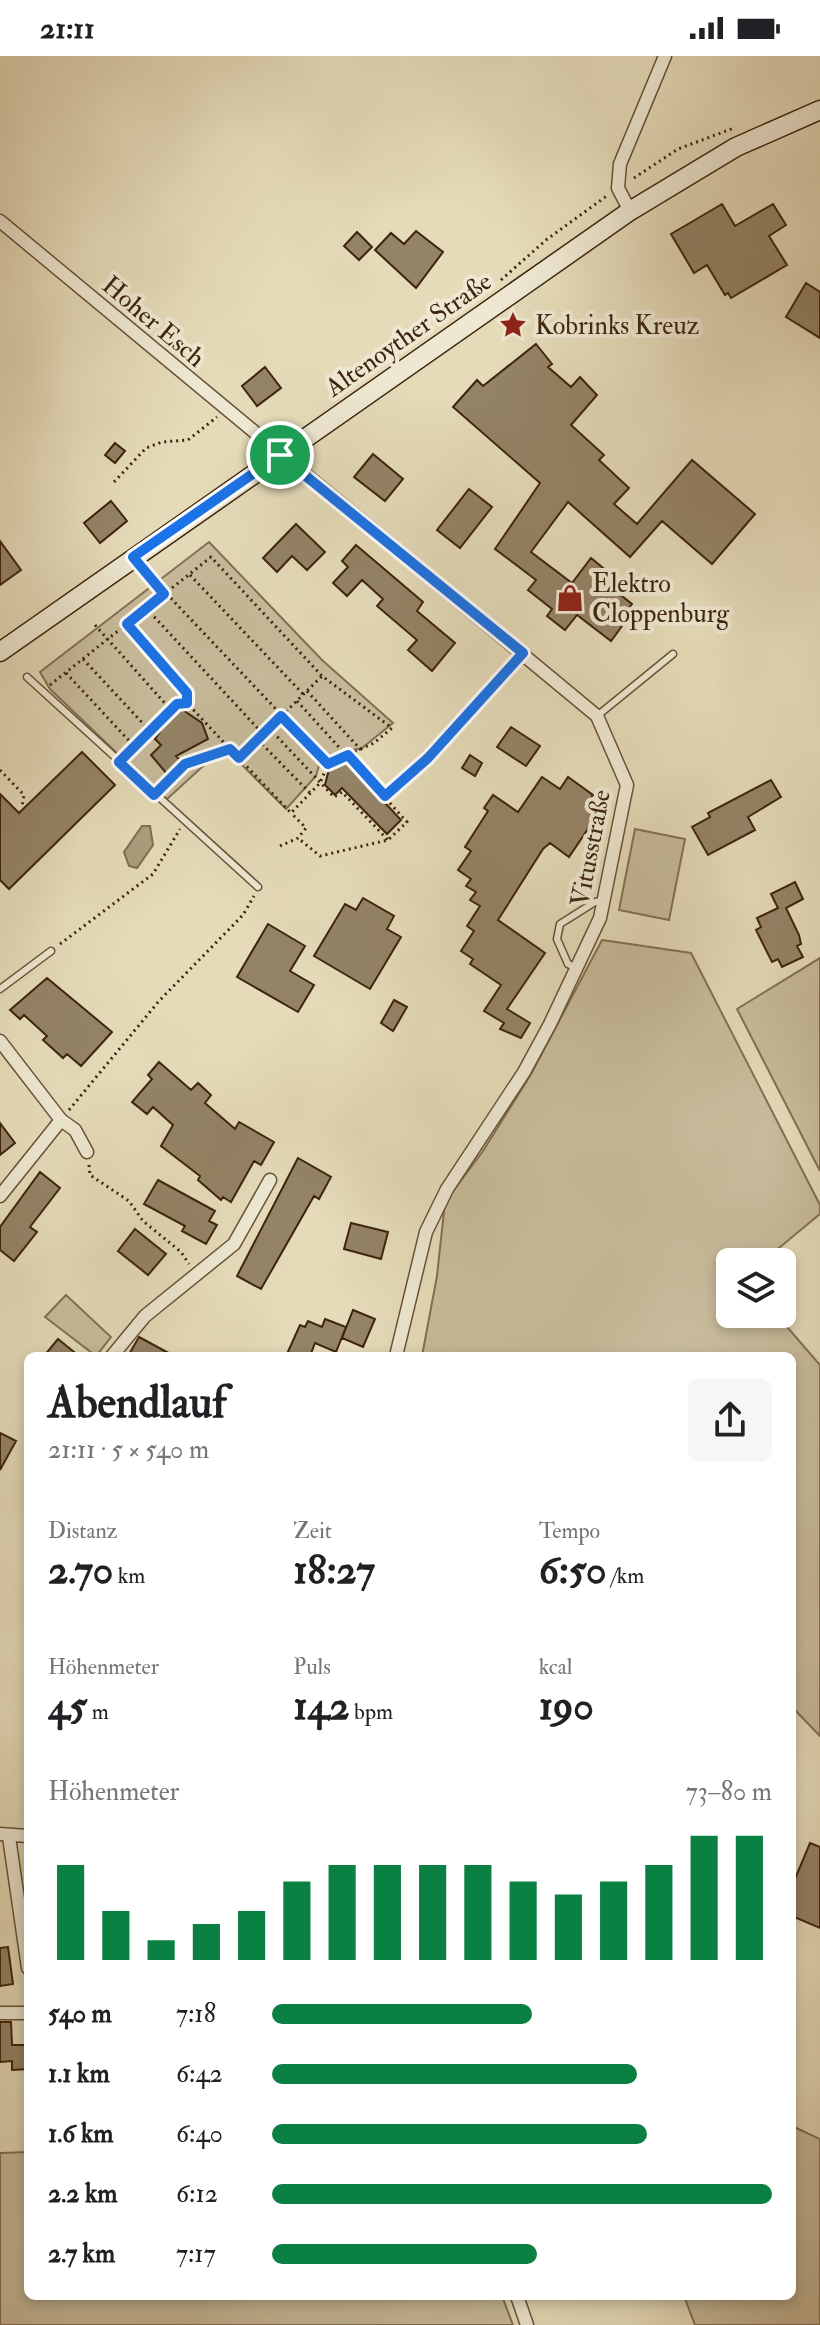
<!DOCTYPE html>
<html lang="de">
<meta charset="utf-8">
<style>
:root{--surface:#fff;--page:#f6f6f6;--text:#202124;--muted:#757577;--accent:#0b8043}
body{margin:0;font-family:"IM FELL Double Pica",serif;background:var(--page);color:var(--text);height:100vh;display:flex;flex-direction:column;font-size:30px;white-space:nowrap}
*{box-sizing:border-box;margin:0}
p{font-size:26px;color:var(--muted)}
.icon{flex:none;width:44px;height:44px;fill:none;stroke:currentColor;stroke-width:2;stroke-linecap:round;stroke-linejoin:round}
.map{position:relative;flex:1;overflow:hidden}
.details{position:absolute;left:24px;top:1296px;width:772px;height:948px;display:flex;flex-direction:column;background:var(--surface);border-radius:12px;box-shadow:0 4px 12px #0003}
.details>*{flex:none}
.controls{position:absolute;left:716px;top:1192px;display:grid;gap:16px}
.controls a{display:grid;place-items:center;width:80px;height:80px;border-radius:12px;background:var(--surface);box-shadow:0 4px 12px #0003;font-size:40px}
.pin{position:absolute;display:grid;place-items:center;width:68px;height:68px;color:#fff;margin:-34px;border:4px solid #fff;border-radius:50%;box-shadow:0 2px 8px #0007}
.round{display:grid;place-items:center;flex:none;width:84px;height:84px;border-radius:12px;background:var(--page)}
.summary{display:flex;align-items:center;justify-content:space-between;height:136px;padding:0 24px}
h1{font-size:44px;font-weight:700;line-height:60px}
.stats{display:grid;grid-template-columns:repeat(3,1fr);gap:12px;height:136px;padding:8px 24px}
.stats div{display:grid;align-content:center}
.stats b{font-size:40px;font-weight:700}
.stats small{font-size:22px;font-weight:400}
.stats p{font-size:22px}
.chart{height:224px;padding:16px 24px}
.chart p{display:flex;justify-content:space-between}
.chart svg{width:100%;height:144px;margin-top:8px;stroke:var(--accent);stroke-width:6}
ul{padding:0 24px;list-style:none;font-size:26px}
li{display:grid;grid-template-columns:128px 96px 1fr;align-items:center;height:60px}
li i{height:20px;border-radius:10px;background:var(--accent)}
.status{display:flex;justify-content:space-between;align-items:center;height:56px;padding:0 40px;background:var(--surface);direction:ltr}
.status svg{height:22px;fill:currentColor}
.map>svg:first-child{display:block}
.green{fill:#c8bc9c;stroke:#827054;stroke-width:2}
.water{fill:#ac9d7e;stroke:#806d50;stroke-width:2}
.building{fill:#948366;stroke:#3d240c;stroke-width:2}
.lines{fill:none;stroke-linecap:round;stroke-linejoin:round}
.lane-casing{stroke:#675237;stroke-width:9}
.street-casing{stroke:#675237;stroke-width:15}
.secondary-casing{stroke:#3d240c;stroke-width:21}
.path{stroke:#3d240c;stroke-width:3;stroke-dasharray:2 4;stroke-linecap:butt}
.lane{stroke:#eee8d2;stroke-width:6}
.street{stroke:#eee8d2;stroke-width:12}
.secondary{stroke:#eee8d2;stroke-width:18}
.route-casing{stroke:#fff;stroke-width:16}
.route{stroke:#1a73e8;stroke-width:10}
.labels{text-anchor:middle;stroke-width:8;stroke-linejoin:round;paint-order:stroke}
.street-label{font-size:26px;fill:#3d240c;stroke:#eee8d2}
.poi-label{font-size:26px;fill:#3d240c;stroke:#eee8d2;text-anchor:start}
</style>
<div class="status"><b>21:11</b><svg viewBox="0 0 49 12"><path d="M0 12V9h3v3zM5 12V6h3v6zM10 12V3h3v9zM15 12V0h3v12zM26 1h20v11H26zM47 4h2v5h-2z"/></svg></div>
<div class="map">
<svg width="820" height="2269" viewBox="0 0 820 2269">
<rect width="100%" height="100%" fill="#e5dbb9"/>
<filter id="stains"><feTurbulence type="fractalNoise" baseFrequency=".0025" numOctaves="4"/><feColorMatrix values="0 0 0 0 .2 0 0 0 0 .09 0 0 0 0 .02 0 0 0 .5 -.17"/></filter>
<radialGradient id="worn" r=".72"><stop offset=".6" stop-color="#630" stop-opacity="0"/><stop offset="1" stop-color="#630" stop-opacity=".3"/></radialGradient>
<path class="green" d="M209 486 322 604 393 667 362 692 330 699 320 706 316 720 286 753 224 691 166 744 50 633 40 616Z
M635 773 685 783 669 864 619 854Z
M602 884 691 897 820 1149V1158L762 1206H730V1258H776L820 1309V1680L792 1651V1300H422L437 1220 445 1146 483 1095 530 1020Z
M820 902V1115L737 953Z
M66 1239 111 1281 96 1300 45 1261Z
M792 2070 820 2083V2269H695L684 2240H792Z
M28 2096V2240H502L513 2269H0V2097Z"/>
<path class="water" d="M142 770H150L153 789 137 812 129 810 124 796Z"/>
<path class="building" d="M722 148 735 170 773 148 786 169 769 180 787 209 731 242 728 237 725 239 707 209 694 217 671 178Z
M416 175 443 196 416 232 375 194 391 177 404 188Z
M357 176 372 191 359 204 344 190Z
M806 227 820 236V282L786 261Z
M536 288 552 308 548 311 571 331 580 321 597 339 571 369 604 399 599 404 629 432 614 448 637 468 692 404 755 458 712 508 662 465 630 501 568 446 531 496 572 527 591 502 609 517 603 525 632 548 621 563 625 566 611 585 577 559 565 574 547 560 552 553 528 534 536 524 495 493 540 427 453 351 477 324 483 330Z
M265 311 281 332 257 350 242 330Z
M115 387 125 395 115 407 105 399Z
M373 398 403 423 385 445 354 421Z
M469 433 492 451 460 492 437 474Z
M111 445 127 465 100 487 84 467Z
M296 468 325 496 307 514 292 500 277 516 263 502Z
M0 485 21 514 0 529Z
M356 489 423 546 417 555 455 587 432 615 408 594 417 584 377 550 383 543 362 524 347 540 333 527 348 511 342 505Z
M177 650 202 667 208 683 176 700 181 705 167 718 151 699 161 689 155 683Z
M511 671 540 690 526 710 497 691Z
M82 696 115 729 9 833 0 824V738L19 757Z
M470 699 482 707 475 720 462 712Z
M339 704 350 705 361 715 358 718 401 764 387 778 342 732 335 739 325 729 330 709Z
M542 721 560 733 568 721 593 739 585 749 598 758 569 801 550 787 543 793 498 864 545 897 507 953 530 967 521 982 500 973 504 967 484 955 501 929 470 908 473 903 461 895 474 875 467 870 480 850 470 844 476 836 466 830 471 823 458 814 471 795 465 791 488 755 484 752 493 739 518 756Z
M771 724 781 741 748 761 755 774 708 799 692 771 710 761 708 757Z
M795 826 803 843 786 852 799 879 801 888 797 890 803 901 782 911 778 903 772 906 756 874 761 871 757 862 778 852 771 838Z
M363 842 394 860 387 873 401 881 370 933 314 900 345 848 356 854Z
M268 868 305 890 290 915 314 929 298 956 237 921Z
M47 922 112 976 81 1010 67 998 63 1002 43 984 47 980 24 959 20 963 10 954Z
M394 944 407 951 393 975 381 967Z
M159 1006 191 1034 198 1027 211 1039 205 1047 235 1073 239 1066 274 1086 261 1109 254 1105 231 1146 223 1141 221 1144 198 1124 200 1120 161 1090 173 1069 153 1051 147 1058 132 1046 152 1023 148 1019Z
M0 1067 15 1087 0 1099Z
M298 1102 331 1121 319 1143 314 1140 261 1233 237 1220Z
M40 1116 60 1132 30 1171 37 1176 14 1205 0 1194V1171Z
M158 1124 215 1155 209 1165 217 1169 206 1188 182 1175 185 1170 144 1148Z
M351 1167 388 1176 381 1203 344 1193Z
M135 1173 166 1198 148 1219 118 1195Z
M353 1254 375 1263 363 1291 342 1282Z
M325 1263 346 1271 336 1296 315 1287 310 1300H286L300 1269 305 1271 308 1265 322 1271Z
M139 1281 174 1300H128Z
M58 1283 79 1300H44Z
M0 1377 16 1385 0 1414Z
M810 1787 820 1791V1872L792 1860V1830Z
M8 1891 13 1928 0 1930V1892Z
M0 1966H11L12 1989H28V2013L12 2014V2005L0 2006Z"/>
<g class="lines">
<g class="lane-casing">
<path id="lane" d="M27 621 258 831
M597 660 673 598
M575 911 568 908 557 883 560 868 595 846 604 845
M0 933 51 895"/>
</g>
<g class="street-casing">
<path id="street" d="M630 155 618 132 620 108 665 0
M0 165 597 660 627 729 600 862 550 968 524 1016 447 1133 426 1176 396 1300
M0 985 61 1064 75 1074 87 1096
M0 1140 61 1064
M112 1300 145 1260 234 1188 270 1124
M0 1778 28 1780
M9 1781 28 1912
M0 1957H28
M517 2240 527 2269"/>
</g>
<g class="secondary-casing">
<path id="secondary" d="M0 596 630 155 736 91 820 54"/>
</g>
<path class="path" d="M634 122 678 93 734 72
M501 224 546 184 608 139
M114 426 146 392 162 386 188 384 217 361
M146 516 328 708
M190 519 303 638
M146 552 263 678
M127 568 187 637V645
M95 569 170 653
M83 603 150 675
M66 617 134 690
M50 629 211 501 322 620 392 672 374 687 328 708 320 727 291 757 230 693 185 708 162 731
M307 635 361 694
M297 645 407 766 388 784 320 800 298 782
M269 672 334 741 342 736 388 784
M258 684 310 737
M127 698 177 648 187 647 230 693
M239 702 322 620
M0 714 24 739 22 751
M385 740 428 702 512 609
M280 790 298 782 306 772 291 757
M60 888 153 818 180 773
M69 1054 159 945 243 859 254 840
M89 1109 90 1119 129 1145 143 1165 181 1196 189 1208"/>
<use href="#lane" class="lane"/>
<use href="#street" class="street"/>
<use href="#secondary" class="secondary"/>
</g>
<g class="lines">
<g class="route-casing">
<path id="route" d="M280 399 523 597 428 702 385 740 348 699 328 708 281 660 239 702 230 693 185 708 154 739 119 706 177 648 187 647V637L127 568 164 538 133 501Z"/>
</g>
<use href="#route" class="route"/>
</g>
<defs>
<g id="sight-bare" transform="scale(2.16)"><path d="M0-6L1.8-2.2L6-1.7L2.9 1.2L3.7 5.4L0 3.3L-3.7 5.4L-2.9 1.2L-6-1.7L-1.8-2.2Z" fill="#8f2418" stroke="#eee8d2" stroke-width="2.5" paint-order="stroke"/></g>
<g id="shop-bare" transform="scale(2.16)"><path d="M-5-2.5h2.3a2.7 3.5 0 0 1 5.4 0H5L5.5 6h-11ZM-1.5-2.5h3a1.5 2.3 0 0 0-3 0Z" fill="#8f2418" stroke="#eee8d2" stroke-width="2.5" paint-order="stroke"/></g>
</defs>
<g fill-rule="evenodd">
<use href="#sight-bare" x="513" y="269"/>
<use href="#shop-bare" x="570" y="542"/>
</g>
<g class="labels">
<g class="street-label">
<text transform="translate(154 265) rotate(40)" y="9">Hoher Esch</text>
<text transform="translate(408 278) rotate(-35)" y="9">Altenoyther Straße</text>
<text transform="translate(590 792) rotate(-79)" y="9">Vitusstraße</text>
</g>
<g class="poi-label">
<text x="535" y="278">Kobrinks Kreuz</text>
<text x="592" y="536">Elektro<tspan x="592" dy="30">Cloppenburg</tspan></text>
</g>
</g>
<rect width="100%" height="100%" filter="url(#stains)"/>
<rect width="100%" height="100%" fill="url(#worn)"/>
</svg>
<div class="controls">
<a><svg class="icon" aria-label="layers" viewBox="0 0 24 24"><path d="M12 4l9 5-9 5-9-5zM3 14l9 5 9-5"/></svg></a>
</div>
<div class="pin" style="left:280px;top:399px;background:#1e9e55"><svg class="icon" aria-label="arrive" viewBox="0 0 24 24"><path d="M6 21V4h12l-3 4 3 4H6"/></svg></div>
<section class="details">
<div class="summary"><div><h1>Abendlauf</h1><p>21:11 · 5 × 540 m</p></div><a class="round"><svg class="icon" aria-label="share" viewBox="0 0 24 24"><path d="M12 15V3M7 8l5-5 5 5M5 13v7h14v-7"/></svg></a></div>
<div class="stats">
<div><p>Distanz</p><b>2.70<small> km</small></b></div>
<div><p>Zeit</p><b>18:27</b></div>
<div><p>Tempo</p><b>6:50<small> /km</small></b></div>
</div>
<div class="stats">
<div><p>Höhenmeter</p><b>45<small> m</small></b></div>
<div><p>Puls</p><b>142<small> bpm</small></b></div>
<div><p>kcal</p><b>190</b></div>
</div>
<div class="chart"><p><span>Höhenmeter</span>73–80 m</p>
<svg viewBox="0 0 160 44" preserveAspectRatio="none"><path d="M5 44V15M15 44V29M25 44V38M35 44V33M45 44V29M55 44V20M65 44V15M75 44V15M85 44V15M95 44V15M105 44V20M115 44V24M125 44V20M135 44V15M145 44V6M155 44V6"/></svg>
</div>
<ul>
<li><b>540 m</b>7:18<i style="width:52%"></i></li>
<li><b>1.1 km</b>6:42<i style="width:73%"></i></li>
<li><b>1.6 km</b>6:40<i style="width:75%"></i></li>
<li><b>2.2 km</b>6:12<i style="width:100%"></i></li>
<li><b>2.7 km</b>7:17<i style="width:53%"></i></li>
</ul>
</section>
</div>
